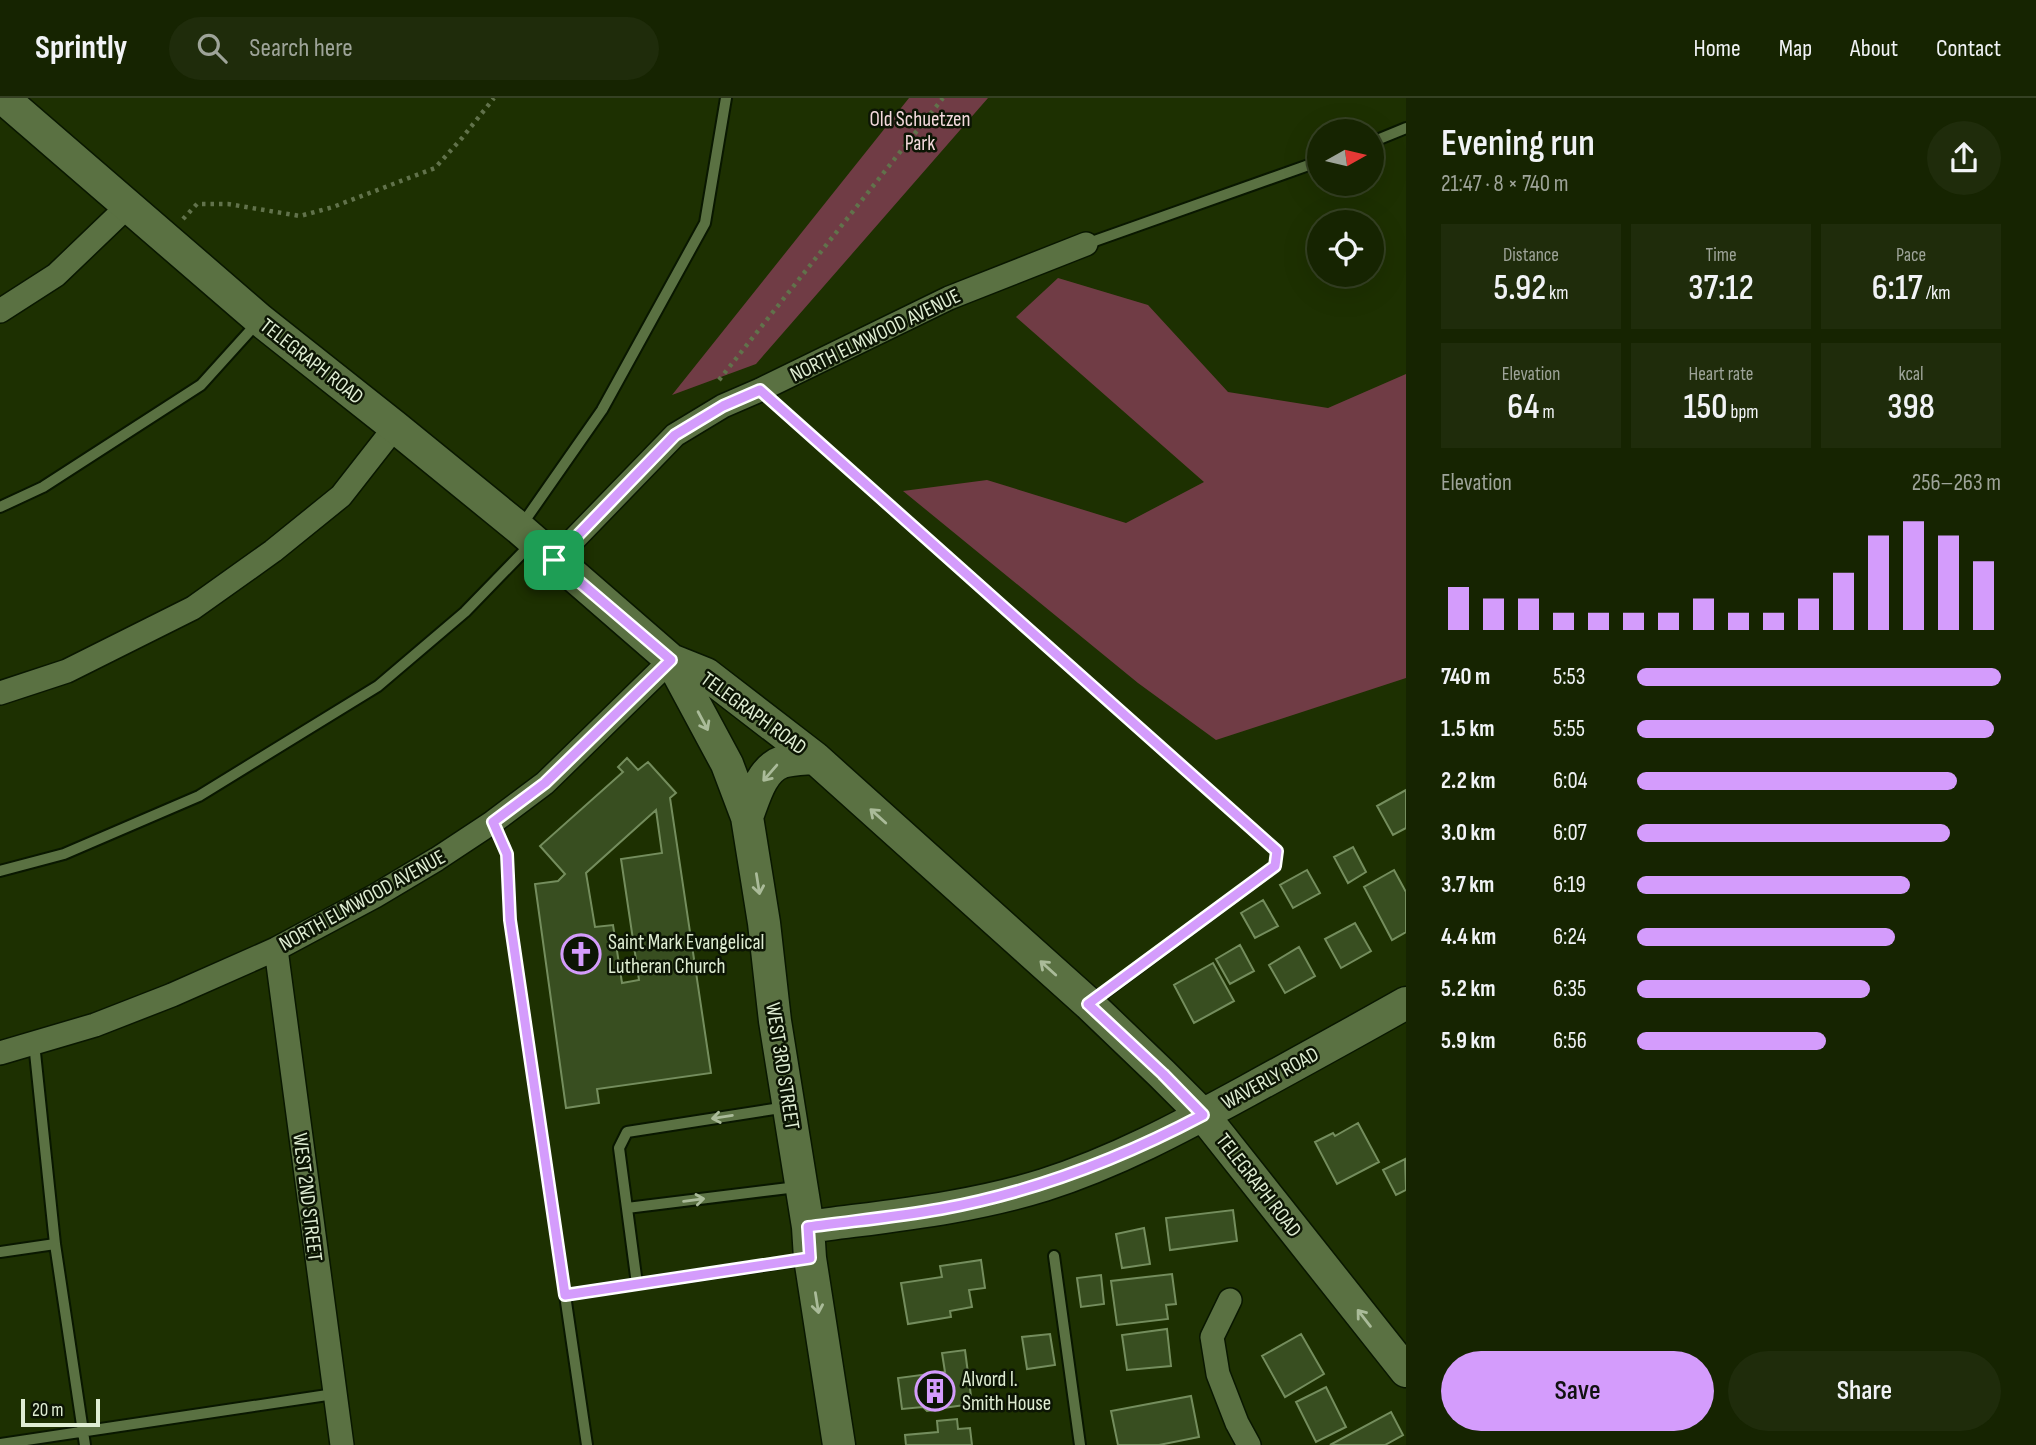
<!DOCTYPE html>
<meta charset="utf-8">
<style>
:root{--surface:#162401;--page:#1f2c0b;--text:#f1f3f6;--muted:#9ea499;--line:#354123;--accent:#d49cfc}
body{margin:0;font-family:"Sofia Sans Condensed",sans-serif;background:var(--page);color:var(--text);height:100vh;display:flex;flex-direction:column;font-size:26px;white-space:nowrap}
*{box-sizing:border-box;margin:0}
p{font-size:23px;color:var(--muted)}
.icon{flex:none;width:38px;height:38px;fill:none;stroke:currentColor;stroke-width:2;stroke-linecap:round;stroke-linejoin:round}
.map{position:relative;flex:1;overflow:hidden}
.drawer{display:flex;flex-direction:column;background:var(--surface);width:630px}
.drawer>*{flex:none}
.needle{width:46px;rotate:82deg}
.tools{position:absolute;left:1307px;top:21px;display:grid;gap:14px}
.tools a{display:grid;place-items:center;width:77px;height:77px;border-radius:50%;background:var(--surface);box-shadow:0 7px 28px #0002,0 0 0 2px var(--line);font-size:35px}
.scale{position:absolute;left:21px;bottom:18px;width:79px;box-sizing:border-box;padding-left:7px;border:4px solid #dfedd3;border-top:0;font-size:19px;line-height:24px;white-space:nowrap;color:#dfedd3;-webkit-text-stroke:5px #0c1504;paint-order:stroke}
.pin{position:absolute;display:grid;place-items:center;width:60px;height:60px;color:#fff;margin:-30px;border-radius:14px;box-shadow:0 4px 10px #0006}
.round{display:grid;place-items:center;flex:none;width:74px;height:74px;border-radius:37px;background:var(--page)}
.summary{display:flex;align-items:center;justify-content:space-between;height:119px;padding:0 35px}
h1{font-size:38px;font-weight:600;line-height:52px}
.stats{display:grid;grid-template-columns:repeat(3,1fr);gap:10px;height:119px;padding:7px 35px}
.stats div{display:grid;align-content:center;border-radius:0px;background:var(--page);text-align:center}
.stats b{font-size:35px;font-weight:600}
.stats small{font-size:19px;font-weight:400}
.stats p{font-size:19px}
.chart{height:196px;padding:14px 35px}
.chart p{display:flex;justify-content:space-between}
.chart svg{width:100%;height:126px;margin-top:7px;stroke:var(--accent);stroke-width:6}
.action{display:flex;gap:14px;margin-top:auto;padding:14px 35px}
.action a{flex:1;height:80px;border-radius:42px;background:var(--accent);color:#111;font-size:28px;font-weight:600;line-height:80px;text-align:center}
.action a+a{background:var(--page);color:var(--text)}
ul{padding:0 35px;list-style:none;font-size:23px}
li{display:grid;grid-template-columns:112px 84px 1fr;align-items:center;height:52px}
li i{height:18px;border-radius:9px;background:var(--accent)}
header{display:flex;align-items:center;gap:42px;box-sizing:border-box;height:98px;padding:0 35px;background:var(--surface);border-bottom:2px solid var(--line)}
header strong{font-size:33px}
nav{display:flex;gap:38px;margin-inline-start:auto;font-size:24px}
.search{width:490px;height:63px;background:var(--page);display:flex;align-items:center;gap:18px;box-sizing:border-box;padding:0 24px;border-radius:38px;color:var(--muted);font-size:26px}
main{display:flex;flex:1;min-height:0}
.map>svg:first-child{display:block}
.green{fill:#703c45}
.building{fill:#384e20;stroke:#748d5d;stroke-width:2;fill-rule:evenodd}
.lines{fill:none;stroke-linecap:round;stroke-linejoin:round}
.lane-casing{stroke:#091700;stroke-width:14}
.street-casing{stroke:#091700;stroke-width:26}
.secondary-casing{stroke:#091700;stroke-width:35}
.path{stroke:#61724b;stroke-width:4.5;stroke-dasharray:3.5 5;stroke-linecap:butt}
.lane{stroke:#5a7142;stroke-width:10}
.street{stroke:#5a7142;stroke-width:23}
.secondary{stroke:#5a7142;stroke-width:32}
.oneway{stroke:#ab9}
.route-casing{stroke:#fff;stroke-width:14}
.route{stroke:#d49cfc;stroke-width:9}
.labels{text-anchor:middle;stroke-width:5;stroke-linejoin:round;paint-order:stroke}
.park-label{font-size:21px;fill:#f3d9dc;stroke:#0c1504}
.street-label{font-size:21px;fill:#dfedd3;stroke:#0c1504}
.poi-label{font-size:21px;fill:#dfedd3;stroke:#0c1504;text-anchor:start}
</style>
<header>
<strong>Sprintly</strong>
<div class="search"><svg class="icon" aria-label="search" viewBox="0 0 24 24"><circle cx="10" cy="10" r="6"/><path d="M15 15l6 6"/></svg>Search here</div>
<nav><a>Home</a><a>Map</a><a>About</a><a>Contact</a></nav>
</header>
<main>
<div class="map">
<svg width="1406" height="1347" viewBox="0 0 1406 1347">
<rect width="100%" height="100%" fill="#1d3001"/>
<path class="green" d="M909 0H988L756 266 672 297Z
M1058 180 1148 207 1228 294 1328 310 1406 276V580L1216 642 1138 585 903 393 987 382 1126 425 1204 384 1016 219Z"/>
<path class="building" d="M627 660 638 672 648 664 676 695 670 700 711 975 597 991 599 1005 566 1010 535 786 558 783 565 776 540 748 623 674 618 669ZM656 712 662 755 621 761 639 882 622 885 613 827 595 829 586 775Z
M1406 692V730L1393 737 1377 708Z
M1353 749 1366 774 1348 785 1334 759Z
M1307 772 1320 795 1293 810 1280 787Z
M1394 772 1406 794V834L1392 842 1364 789Z
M1263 802 1278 828 1255 840 1241 815Z
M1355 825 1371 853 1341 870 1325 841Z
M1240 847 1254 873 1230 886 1216 861Z
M1299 849 1315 878 1285 895 1269 867Z
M1213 865 1234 903 1194 925 1174 887Z
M1358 1025 1379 1064 1337 1086 1315 1044 1333 1035 1335 1038Z
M1405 1061 1406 1092 1396 1097 1383 1072Z
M1233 1112 1237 1143 1170 1152 1166 1120Z
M1144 1130 1150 1166 1122 1170 1116 1136Z
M981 1162 985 1190 969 1192 972 1209 950 1213 951 1219 908 1226 901 1185 942 1179 940 1168Z
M1172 1176 1176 1206 1166 1207 1168 1221 1117 1227 1111 1183Z
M1101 1177 1104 1206 1081 1209 1077 1180Z
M1167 1231 1171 1268 1127 1272 1122 1237Z
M1050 1236 1055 1267 1027 1271 1022 1239Z
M1301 1236 1324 1276 1285 1299 1262 1258Z
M965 1252 972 1306 943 1310V1306L937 1307 933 1312 927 1313 923 1309 902 1311 898 1280 945 1274 942 1255Z
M1326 1289 1346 1329 1316 1344 1296 1304Z
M1191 1298 1199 1339 1159 1347H1118L1111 1313Z
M1391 1314 1403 1337 1385 1347H1330Z
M957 1321 958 1331 970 1330 972 1347H906L905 1337 938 1334 937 1323Z"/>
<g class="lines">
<g class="lane-casing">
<path id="lane" d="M1372 44 1406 30
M1086 146 1320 63
M760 292 1277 753 1275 768 1091 905
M0 409 43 389 201 287 257 225
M521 428 602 312 705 125 726 0
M493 724 507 756 510 822 587 1347
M0 773 64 756 199 698 378 588 465 514 531 446
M34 945 55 1146 85 1347
M627 1110 797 1089
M0 1154 55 1146
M1054 1158 1080 1347
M637 1186 808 1161
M565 1197 637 1186 619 1050 627 1034 787 1009
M0 1346 334 1296"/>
</g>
<g class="street-casing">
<path id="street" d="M0 213 56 177 129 107
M554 462 675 337 723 308 760 292 949 200 1086 146
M0 595 67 573 193 510 273 453 341 398 395 329
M276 851 342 1347
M0 955 95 927 172 897 276 851 375 798 437 761 493 724 545 685 671 562
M1230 1202 1212 1239 1218 1276 1237 1325 1249 1347"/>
</g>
<g class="secondary-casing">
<path id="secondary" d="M3 0 260 222 395 329 519 430 671 562 706 576 815 660 1089 906 1162 976 1203 1017 1406 1273
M671 562 727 666 747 719 764 825 775 923 808 1129 810 1160 839 1347
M747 719C754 701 761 671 782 664 792 661 804 661 815 660
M808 1129C887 1118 967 1111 1044 1087 1116 1064 1181 1029 1247 993 1300 964 1353 935 1406 905"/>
</g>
<path class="path" d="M183 121 197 106H228L300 118 333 109 435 70 462 40 494 0
M719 282 943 0"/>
<use href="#lane" class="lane"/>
<use href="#street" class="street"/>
<use href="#secondary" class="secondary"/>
</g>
<defs><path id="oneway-shaft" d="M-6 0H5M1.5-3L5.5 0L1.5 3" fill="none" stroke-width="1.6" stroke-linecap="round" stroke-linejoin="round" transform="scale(1.75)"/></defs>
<g class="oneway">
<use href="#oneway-shaft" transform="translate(703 623) rotate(62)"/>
<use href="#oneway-shaft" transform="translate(770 675) rotate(131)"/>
<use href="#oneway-shaft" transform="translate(878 718) rotate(-138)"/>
<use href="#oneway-shaft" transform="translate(758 786) rotate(81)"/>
<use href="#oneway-shaft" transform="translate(1048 870) rotate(-138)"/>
<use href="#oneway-shaft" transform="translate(722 1019) rotate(171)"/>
<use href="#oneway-shaft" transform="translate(694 1102) rotate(-7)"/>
<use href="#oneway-shaft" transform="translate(817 1205) rotate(81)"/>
<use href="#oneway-shaft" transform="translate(1364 1220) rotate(-128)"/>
</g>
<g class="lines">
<g class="route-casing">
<path id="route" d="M760 292 1277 753 1275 768 1088 906 1163 976 1203 1017C1120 1061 1034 1094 941 1111 897 1119 852 1123 808 1129L810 1160 565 1197 510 822 507 756 493 724 545 685 671 562 554 462 675 337 723 308Z"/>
</g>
<use href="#route" class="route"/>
</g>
<defs>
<g id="church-ring" transform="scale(2.0125)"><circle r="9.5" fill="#0c1504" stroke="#d49cfc" stroke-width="1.5"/><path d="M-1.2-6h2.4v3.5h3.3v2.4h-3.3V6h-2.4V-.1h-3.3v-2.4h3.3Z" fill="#d49cfc"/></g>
<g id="building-ring" transform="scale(2.0125)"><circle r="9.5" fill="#0c1504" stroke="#d49cfc" stroke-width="1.5"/><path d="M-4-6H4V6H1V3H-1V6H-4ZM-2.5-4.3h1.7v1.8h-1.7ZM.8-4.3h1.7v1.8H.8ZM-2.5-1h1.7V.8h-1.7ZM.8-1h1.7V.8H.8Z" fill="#d49cfc"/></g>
</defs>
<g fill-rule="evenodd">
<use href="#church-ring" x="581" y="856"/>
<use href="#building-ring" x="935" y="1293"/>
</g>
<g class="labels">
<g class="park-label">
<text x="920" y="28">Old Schuetzen<tspan x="920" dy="24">Park</tspan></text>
</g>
<g class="street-label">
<text transform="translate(875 237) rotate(-26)" y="7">NORTH ELMWOOD AVENUE</text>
<text transform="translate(312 263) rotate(38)" y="7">TELEGRAPH ROAD</text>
<text transform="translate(754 615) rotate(36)" y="7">TELEGRAPH ROAD</text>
<text transform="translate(362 802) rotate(-29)" y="7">NORTH ELMWOOD AVENUE</text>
<text transform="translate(783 968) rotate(81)" y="7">WEST 3RD STREET</text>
<text transform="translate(1270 980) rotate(-29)" y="7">WAVERLY ROAD</text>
<text transform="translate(1259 1087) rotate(52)" y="7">TELEGRAPH ROAD</text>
<text transform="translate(308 1099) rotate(83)" y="7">WEST 2ND STREET</text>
</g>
<g class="poi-label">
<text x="608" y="851">Saint Mark Evangelical<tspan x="608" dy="24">Lutheran Church</tspan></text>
<text x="962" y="1288">Alvord I.<tspan x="962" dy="24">Smith House</tspan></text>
</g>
</g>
</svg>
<div class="tools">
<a><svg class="needle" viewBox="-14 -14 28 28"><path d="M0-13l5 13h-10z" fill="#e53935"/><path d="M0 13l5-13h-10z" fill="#9ea499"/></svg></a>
<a><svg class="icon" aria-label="locate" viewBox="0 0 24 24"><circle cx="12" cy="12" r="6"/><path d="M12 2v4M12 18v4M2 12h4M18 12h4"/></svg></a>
</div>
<div class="scale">20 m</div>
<div class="pin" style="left:554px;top:462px;background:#1e9e55"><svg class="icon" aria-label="arrive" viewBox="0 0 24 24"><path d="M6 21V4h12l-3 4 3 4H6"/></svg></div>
</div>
<section class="drawer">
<div class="summary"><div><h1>Evening run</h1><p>21:47 · 8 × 740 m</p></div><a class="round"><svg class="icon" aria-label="share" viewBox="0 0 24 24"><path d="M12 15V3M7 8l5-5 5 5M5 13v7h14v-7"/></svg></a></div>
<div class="stats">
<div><p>Distance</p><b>5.92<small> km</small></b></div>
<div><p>Time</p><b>37:12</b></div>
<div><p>Pace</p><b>6:17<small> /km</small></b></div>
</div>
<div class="stats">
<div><p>Elevation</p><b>64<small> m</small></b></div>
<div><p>Heart rate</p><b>150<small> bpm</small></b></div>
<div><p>kcal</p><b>398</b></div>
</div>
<div class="chart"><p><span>Elevation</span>256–263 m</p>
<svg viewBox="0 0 160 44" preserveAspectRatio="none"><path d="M5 44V29M15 44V33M25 44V33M35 44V38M45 44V38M55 44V38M65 44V38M75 44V33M85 44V38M95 44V38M105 44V33M115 44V24M125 44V11M135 44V6M145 44V11M155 44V20"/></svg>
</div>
<ul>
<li><b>740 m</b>5:53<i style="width:100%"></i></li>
<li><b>1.5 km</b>5:55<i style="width:98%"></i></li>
<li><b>2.2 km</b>6:04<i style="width:88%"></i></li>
<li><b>3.0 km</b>6:07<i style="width:86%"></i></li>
<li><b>3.7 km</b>6:19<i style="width:75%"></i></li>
<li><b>4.4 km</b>6:24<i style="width:71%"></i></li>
<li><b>5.2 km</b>6:35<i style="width:64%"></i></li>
<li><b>5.9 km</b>6:56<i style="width:52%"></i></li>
</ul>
<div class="action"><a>Save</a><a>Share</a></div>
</section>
</main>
